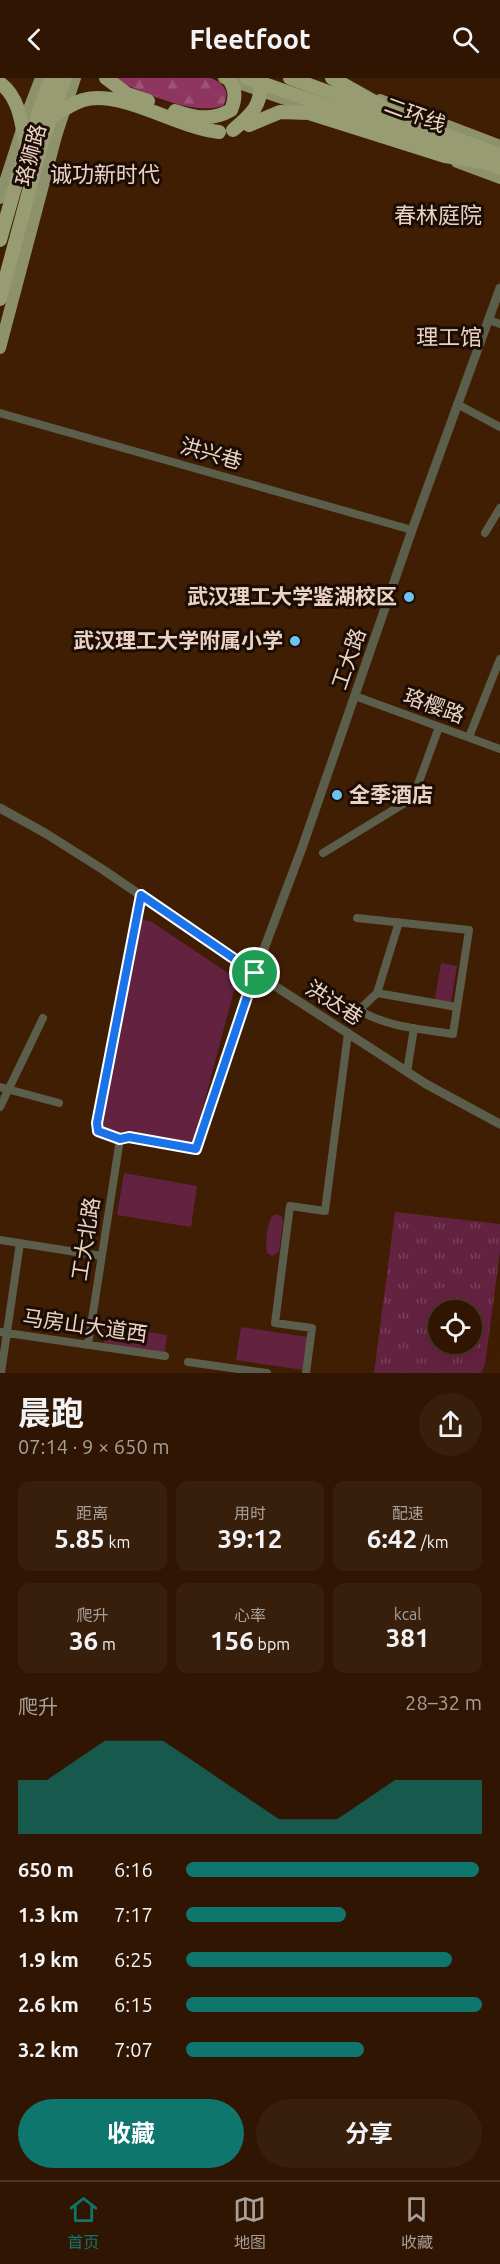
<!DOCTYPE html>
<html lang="zh">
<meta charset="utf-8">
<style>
:root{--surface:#301602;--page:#381f0c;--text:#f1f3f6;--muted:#a89f99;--line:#4b3524;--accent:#0f766e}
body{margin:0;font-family:Ubuntu,"Noto Sans SC",sans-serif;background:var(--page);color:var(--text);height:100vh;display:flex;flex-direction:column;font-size:22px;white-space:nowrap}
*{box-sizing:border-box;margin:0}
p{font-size:20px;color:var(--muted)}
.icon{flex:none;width:33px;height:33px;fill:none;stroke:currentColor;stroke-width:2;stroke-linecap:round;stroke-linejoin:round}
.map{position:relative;height:1295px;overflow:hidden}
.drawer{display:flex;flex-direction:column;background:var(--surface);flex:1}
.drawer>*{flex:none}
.controls{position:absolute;left:428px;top:1222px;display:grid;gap:12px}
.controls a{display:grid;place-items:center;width:54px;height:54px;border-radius:50%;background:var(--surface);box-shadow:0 6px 24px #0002,0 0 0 2px var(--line);font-size:30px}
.pin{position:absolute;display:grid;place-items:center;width:51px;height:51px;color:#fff;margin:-26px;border:3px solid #fff;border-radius:50%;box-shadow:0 2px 6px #0007}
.round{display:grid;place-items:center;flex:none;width:63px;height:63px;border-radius:32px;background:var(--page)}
.headline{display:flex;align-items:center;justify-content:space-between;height:102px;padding:0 18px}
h1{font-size:33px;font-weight:700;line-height:45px}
.stats{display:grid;grid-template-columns:repeat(3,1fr);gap:9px;height:102px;padding:6px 18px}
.stats div{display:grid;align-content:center;border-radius:12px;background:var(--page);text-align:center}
.stats b{font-size:26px;font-weight:700}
.stats small{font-size:16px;font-weight:400}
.stats p{font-size:16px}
.chart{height:168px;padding:12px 18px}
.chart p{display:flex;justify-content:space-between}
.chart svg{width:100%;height:108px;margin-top:6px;fill:var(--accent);opacity:.7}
.primary-button{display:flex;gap:12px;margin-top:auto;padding:12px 18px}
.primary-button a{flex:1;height:69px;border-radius:36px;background:var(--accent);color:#fff;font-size:24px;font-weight:700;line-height:69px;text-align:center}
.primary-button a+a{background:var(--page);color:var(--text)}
ul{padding:0 18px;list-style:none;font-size:20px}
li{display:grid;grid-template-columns:96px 72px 1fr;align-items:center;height:45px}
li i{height:15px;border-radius:8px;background:var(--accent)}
header{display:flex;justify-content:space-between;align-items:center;height:78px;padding:0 18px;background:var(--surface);font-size:27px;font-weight:700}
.tab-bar{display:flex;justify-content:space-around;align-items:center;height:84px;border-top:2px solid var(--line);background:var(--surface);font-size:16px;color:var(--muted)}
.tab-bar a{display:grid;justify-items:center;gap:3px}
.tab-bar .active{color:var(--accent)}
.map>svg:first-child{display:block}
.grass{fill:#642241}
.forest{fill:url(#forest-firs)}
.park{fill:url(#park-tufts);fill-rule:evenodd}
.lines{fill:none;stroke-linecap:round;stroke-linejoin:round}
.minor{stroke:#5b5e4b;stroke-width:8}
.tertiary{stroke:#5b5e4b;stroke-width:9}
.primary{stroke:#8d926c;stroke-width:12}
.trunk{stroke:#979c72;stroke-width:14}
.trunk-bridge{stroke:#979c72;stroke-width:14}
.route-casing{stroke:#fff;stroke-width:12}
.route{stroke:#1a73e8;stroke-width:8}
.poi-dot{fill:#6cc3f2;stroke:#1c0d04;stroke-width:2}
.labels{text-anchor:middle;stroke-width:6;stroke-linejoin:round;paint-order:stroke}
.street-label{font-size:21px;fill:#ead3c5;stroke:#1c0d04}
.poi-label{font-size:21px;font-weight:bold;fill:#ead3c5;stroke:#1c0d04;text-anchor:end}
.neighbourhood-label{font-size:22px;fill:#ead3c5;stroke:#1c0d04}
</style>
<header><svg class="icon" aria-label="back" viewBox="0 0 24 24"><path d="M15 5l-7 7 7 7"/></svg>Fleetfoot<svg class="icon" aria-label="search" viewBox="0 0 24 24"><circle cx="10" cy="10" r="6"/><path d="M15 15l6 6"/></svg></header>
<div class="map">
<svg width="500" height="1295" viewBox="0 0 500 1295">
<defs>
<pattern id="forest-firs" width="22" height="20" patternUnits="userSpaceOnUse" patternTransform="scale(1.5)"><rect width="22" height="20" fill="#8e365f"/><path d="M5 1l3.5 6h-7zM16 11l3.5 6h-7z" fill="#9e5274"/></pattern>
<pattern id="park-tufts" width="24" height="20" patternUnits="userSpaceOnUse" patternTransform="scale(1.5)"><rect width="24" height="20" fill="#642241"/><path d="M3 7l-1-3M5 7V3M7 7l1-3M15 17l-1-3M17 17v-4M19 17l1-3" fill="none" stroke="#7a415b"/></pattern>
</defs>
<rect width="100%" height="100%" fill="#401e03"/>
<path class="grass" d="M141 841 152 844 237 901 193 1067 100 1050 137 843Z
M441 885 457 888 451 924 435 921Z
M124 1095 197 1108 191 1149 117 1137Z
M277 1136 282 1139 283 1144 279 1174 272 1178 267 1175C265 1165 267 1147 272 1138Z
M108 1248 167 1257 165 1275 104 1265Z
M241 1249 308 1259 303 1292 236 1282Z"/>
<path class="forest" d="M117 0H211C224 6 231 14 223 28 189 37 154 17 123 6Z"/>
<path class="park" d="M395 1134 500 1146V1173L485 1287 481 1295H374ZM438 1233H471V1266H438Z"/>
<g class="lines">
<path class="minor" d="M489 242 500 246
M457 326 500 349
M0 335 412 452
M485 455 500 430
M355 618 500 671
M469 659 500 581
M323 775 413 720 439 649
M141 817 97 1045 98 1053 120 1061 129 1059 196 1072 255 895
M357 840 469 852 453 956C422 951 386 949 359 932L377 915 399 844
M377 915 457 929
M407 994 414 950
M0 1009 59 1025
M0 1029 43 940
M0 1162 101 1178
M0 1254 165 1278
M88 1267 120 1061
M188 1284 267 1295
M1 1295 20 1165
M306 1295 312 1250 275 1245 290 1128 325 1133 348 955"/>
<path class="tertiary" d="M0 730 45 755 102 791 255 895 426 1006 500 1046
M255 895 302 770 412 452 500 210"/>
<path class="primary" d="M224 0 320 33
M380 22 500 68
M457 84 500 100
M0 120 26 39 41 0
M0 270 56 58 75 0"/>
<path class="trunk" d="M106 0 127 16
M290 0 500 77
M365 41 500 90
M0 162 26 70 51 0
M0 221 43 61 65 0"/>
<path class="trunk-bridge" d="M247 0 365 41
M332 0 412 45
M0 5C20 20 22 47 26 70
M127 16 148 23
M175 33C195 40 212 43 231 32 236 20 236 11 228 0
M50 40C61 33 71 26 83 22 122 11 177 50 219 54
M249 47 280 34 309 35 445 78 483 84
M233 52C252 36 263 27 260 0"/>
</g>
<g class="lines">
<g class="route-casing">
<path id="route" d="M141 817 255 895 196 1071 129 1059 120 1061 98 1053 97 1045Z"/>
</g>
<use href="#route" class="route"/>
</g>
<g class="poi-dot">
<circle cx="409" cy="519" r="6"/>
<circle cx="295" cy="563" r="6"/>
<circle cx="337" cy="717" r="6"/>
</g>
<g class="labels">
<g class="street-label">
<text transform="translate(415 37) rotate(20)" y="7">二环线</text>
<text transform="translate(31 77) rotate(-75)" y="7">珞狮路</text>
<text transform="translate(211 376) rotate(16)" y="7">洪兴巷</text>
<text transform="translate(349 581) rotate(-71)" y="7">工大路</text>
<text transform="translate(434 628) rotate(20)" y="7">珞樱路</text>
<text transform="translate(334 925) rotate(33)" y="7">洪达巷</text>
<text transform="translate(86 1161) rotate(-81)" y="7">工大北路</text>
<text transform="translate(85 1248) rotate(8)" y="7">马房山大道西</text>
</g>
<g class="poi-label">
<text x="397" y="526">武汉理工大学鉴湖校区</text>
<text x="283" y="570">武汉理工大学附属小学</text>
<text x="349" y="724" text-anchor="start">全季酒店</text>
</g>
<g class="neighbourhood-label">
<text x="105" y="104">诚功新时代</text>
<text x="438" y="145">春林庭院</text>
<text x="449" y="267">理工馆</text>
</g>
</g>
</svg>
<div class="controls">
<a><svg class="icon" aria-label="locate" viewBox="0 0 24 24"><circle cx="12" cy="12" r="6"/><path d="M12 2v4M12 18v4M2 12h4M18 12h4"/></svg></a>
</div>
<div class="pin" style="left:255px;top:895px;background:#1e9e55"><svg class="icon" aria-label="arrive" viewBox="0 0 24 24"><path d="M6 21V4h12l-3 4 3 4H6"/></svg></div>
</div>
<section class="drawer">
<div class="headline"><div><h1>晨跑</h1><p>07:14 · 9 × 650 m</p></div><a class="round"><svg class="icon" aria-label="share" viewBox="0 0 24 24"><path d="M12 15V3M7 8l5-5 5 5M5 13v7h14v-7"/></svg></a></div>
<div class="stats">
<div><p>距离</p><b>5.85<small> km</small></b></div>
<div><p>用时</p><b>39:12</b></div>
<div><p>配速</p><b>6:42<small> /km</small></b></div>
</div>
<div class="stats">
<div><p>爬升</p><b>36<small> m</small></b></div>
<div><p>心率</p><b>156<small> bpm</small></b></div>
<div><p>kcal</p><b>381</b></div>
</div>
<div class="chart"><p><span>爬升</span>28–32 m</p>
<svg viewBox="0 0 160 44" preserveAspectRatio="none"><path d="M0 44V22L10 22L20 14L30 6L40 6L50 6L60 14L70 22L80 30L90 38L100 38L110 38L120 30L130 22L140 22L150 22L160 22V44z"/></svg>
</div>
<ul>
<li><b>650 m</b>6:16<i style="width:99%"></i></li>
<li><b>1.3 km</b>7:17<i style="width:54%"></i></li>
<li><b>1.9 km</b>6:25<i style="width:90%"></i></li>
<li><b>2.6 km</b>6:15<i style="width:100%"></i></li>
<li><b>3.2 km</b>7:07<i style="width:60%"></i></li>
</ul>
<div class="primary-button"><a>收藏</a><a>分享</a></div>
</section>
<nav class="tab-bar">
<a class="active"><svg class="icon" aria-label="home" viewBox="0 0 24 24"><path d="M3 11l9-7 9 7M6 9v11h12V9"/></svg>首页</a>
<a><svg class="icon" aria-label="map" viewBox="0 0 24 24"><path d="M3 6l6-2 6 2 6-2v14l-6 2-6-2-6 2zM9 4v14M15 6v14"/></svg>地图</a>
<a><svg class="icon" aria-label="saved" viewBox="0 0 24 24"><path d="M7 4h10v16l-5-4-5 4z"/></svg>收藏</a>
</nav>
